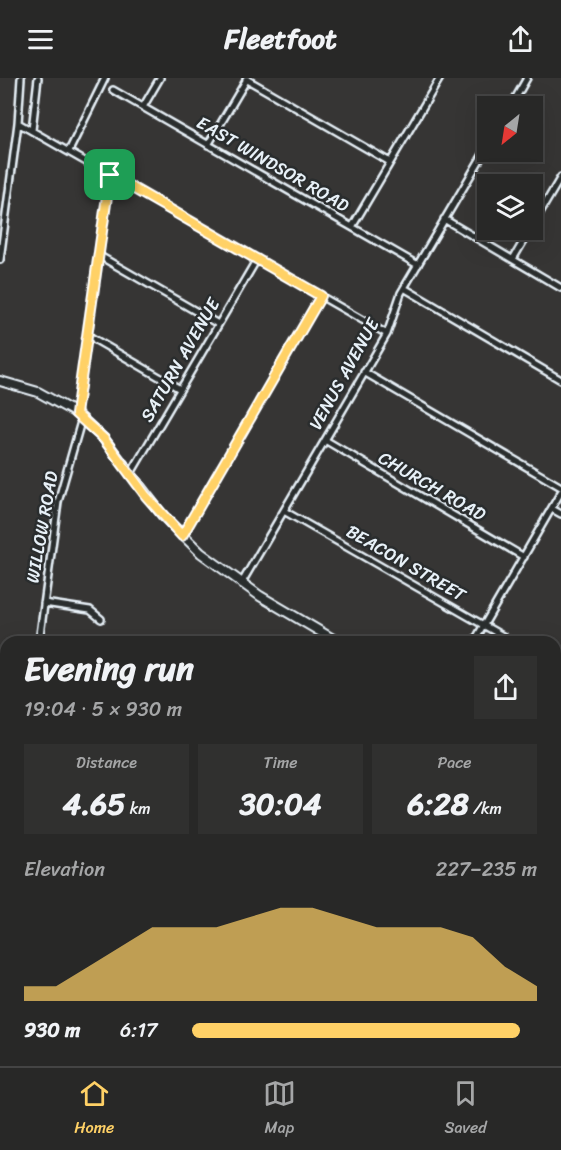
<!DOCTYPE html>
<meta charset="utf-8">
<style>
:root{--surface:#282827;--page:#30302f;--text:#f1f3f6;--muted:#a5a6a7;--line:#444;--accent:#ffd166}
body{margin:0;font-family:Sriracha,sans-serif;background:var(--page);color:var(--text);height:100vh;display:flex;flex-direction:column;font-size:22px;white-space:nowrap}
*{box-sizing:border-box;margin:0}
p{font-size:20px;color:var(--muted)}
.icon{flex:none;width:33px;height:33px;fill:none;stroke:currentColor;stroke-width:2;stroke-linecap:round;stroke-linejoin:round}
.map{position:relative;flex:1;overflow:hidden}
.sheet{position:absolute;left:0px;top:558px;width:561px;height:430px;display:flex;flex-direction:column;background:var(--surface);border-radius:18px 18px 0 0;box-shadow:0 6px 24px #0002,0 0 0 2px var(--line)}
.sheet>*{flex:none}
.needle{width:39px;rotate:210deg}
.tools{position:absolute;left:477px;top:18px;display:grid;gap:12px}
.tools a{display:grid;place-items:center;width:66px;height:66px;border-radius:0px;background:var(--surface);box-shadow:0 6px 24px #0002,0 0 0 2px var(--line);font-size:30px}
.pin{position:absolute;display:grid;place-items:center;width:51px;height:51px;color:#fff;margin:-26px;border-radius:12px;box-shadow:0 3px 9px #0006}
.round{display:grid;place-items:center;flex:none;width:63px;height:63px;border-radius:0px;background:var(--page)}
.headline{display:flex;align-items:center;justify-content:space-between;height:102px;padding:0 24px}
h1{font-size:33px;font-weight:800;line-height:45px}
.figures{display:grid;grid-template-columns:repeat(3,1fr);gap:9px;height:102px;padding:6px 24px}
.figures div{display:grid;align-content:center;border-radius:0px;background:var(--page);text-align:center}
.figures b{font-size:30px;font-weight:800}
.figures small{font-size:16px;font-weight:400}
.figures p{font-size:16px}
.chart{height:168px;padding:12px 24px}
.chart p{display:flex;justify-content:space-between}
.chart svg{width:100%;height:108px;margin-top:6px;fill:var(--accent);opacity:.7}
ul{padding:0 24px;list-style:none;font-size:20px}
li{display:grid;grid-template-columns:96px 72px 1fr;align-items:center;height:45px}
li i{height:15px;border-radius:8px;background:var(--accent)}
header{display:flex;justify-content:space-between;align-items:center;height:78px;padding:0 24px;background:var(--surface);font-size:27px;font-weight:800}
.dock{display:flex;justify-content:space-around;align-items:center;height:84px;border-top:2px solid var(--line);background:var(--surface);font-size:16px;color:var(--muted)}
.dock a{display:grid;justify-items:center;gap:3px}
.dock .current{color:var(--accent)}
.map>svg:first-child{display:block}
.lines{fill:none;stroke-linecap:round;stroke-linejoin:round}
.street-casing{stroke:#e8f1f8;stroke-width:10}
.secondary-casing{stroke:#e8f1f8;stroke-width:12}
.street{stroke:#2a2d2e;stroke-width:5}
.secondary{stroke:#2a2d2e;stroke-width:8}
.route-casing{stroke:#fff;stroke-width:12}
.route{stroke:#ffd166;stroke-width:8}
.labels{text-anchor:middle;stroke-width:5;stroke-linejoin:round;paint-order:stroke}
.street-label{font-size:18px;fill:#e8f1f8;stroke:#2a2d2e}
</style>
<header><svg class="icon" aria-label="menu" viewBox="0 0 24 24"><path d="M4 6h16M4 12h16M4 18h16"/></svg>Fleetfoot<svg class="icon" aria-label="share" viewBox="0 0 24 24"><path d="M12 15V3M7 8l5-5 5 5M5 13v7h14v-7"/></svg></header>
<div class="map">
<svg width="561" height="988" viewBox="0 0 561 988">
<rect width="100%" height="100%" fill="#363534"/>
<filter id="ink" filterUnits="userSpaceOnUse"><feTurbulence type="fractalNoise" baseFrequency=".0167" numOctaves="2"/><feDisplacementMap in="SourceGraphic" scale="12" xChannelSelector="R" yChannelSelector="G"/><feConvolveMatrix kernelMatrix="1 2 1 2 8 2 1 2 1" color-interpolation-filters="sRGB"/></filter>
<g filter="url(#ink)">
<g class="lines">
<g class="street-casing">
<path id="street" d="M246 1 390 84
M113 12 418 187
M511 28 527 0
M143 29 160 0
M18 45 387 256
M32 52 38 0
M208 67 247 1
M69 73 105 0
M444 141 561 210
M532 148 561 99
M352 149 440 0
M98 177 218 246
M513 181 530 152
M0 182 18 45 21 0
M404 210 561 302
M87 257 180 311
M364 294 561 409
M76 335 110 97
M325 362 524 479
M130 397 257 181
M552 431 561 436
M284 433 513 564
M182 458 321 218
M241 506 387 256 401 215 488 68
M44 525 90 532 101 541
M39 564 58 424 82 340
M474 564 561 414
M555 584 561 573
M555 588 561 592
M555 770 561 774
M0 851 6 807
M0 889 6 901
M555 902 561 892
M134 982 143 988
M228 988 231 982
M505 988 508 982"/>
</g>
<g class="secondary-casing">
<path id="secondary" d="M0 303 38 314 76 335 104 361 163 438 201 475 260 518 338 564
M555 691 561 695"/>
</g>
<use href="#street" class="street"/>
<use href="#secondary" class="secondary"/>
</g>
</g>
<g class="lines" filter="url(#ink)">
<g class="route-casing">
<path id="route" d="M110 97 321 218 182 458 146 418 104 361 76 336Z"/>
</g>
<use href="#route" class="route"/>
</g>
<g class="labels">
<g class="street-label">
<text transform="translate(273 86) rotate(30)" y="6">EAST WINDSOR ROAD</text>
<text transform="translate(180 282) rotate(-60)" y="6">SATURN AVENUE</text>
<text transform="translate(344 296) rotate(-61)" y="6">VENUS AVENUE</text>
<text transform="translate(432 408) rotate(30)" y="6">CHURCH ROAD</text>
<text transform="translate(42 449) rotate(-80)" y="6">WILLOW ROAD</text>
<text transform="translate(406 485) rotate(30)" y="6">BEACON STREET</text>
</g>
</g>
</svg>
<div class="tools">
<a><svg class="needle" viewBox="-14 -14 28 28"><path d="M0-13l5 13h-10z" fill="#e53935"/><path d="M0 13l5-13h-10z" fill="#a5a6a7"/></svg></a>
<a><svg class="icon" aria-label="layers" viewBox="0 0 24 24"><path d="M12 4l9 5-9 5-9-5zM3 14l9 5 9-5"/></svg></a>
</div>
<div class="pin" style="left:110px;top:97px;background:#1e9e55"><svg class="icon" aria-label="arrive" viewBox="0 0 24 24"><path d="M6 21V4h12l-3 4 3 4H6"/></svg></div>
<section class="sheet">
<div class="headline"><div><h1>Evening run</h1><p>19:04 · 5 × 930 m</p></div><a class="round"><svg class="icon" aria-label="share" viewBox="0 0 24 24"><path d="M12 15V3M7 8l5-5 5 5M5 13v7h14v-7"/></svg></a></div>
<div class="figures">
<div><p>Distance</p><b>4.65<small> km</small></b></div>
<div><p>Time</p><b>30:04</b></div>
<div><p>Pace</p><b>6:28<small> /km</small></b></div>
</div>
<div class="chart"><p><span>Elevation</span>227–235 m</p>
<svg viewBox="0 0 160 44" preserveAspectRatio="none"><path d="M0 44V38L10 38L20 30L30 22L40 14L50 14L60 14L70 10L80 6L90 6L100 10L110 14L120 14L130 14L140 18L150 30L160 38V44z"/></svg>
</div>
<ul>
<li><b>930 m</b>6:17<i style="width:95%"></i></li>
</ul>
</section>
</div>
<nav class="dock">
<a class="current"><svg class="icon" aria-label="home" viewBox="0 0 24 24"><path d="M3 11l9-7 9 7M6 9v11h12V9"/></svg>Home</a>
<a><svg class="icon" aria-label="map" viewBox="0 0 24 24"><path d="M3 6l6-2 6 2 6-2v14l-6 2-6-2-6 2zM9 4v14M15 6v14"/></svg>Map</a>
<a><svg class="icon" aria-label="saved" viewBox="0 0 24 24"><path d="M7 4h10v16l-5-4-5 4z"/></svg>Saved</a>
</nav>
